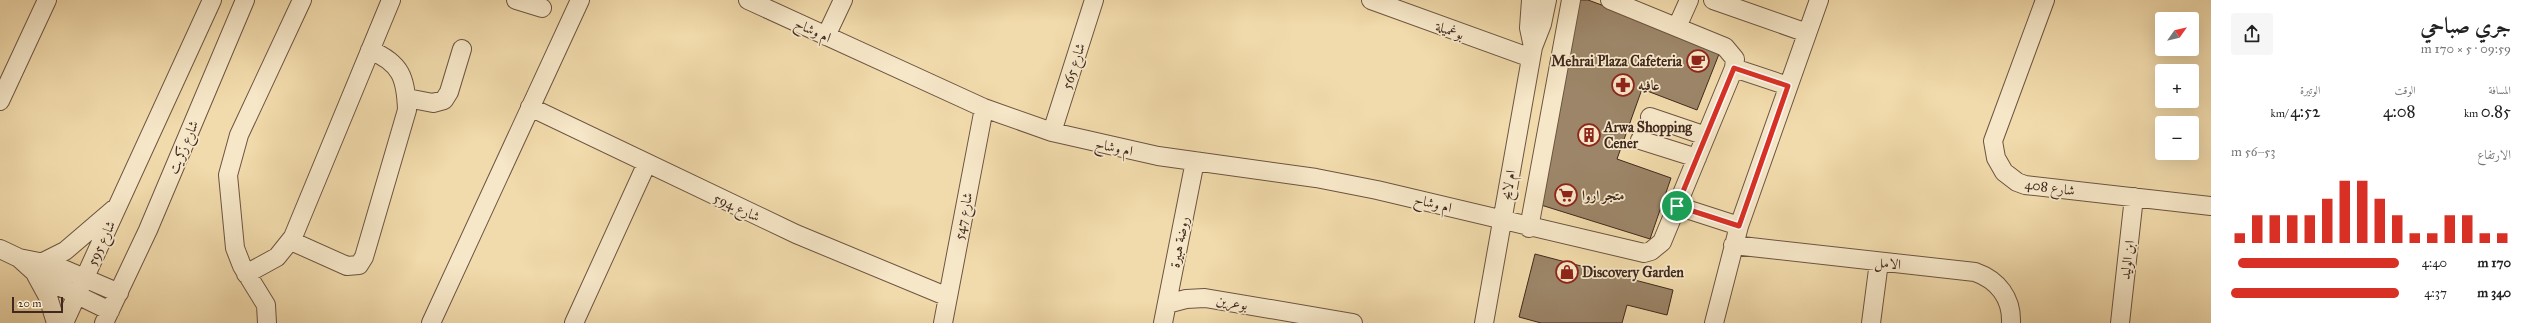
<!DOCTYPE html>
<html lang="ar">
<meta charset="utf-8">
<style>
:root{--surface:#fff;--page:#f6f6f6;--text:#222;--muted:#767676;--accent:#d93025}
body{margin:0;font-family:"IM FELL Great Primer",Amiri,serif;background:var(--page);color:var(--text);direction:rtl;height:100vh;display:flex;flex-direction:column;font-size:15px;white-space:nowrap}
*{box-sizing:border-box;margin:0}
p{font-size:13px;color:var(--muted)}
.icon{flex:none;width:22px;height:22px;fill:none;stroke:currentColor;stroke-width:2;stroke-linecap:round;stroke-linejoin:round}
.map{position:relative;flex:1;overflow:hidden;direction:ltr}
.sheet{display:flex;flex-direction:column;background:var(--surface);width:320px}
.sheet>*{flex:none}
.needle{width:26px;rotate:56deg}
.tools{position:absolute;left:2155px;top:12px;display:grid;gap:8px}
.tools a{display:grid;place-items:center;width:44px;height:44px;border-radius:4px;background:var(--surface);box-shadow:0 4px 16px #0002;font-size:20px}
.scale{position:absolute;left:12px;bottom:10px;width:51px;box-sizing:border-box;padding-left:4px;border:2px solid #40281f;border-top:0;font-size:11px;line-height:14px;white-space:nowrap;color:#40281f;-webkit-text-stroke:3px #f6e7c8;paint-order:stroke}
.pin{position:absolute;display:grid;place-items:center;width:34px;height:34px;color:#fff;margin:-17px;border:2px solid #fff;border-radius:50%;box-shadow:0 1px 4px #0007}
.round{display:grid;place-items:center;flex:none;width:42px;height:42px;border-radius:4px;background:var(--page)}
.overview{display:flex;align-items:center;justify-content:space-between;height:68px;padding:0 20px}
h1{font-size:22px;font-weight:600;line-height:30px}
.figures{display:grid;grid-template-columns:repeat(3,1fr);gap:6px;height:68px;padding:4px 20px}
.figures div{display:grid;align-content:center}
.figures b{font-size:17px;font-weight:600}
.figures small{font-size:11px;font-weight:400}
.figures p{font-size:11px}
.chart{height:112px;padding:8px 20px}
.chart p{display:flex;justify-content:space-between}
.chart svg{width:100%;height:72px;margin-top:4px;stroke:var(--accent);stroke-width:6}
ul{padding:0 20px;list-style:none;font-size:13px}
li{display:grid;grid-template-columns:64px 48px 1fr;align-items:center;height:30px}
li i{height:10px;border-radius:5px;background:var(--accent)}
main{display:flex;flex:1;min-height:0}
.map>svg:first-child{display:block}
.building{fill:#9c8568;stroke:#40281f}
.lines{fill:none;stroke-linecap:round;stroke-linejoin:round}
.minor-casing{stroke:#6c5442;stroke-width:20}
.minor{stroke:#f6e7c8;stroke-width:18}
.route-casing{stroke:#fff;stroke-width:8}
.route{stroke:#d93025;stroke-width:5}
.labels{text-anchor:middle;stroke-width:3.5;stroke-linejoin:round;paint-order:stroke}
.street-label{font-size:14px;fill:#40281f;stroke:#f6e7c8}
.poi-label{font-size:14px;font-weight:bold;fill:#40281f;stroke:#f6e7c8;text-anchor:start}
</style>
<main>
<section class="sheet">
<div class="overview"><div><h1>جري صباحي</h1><p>09:59 · 5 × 170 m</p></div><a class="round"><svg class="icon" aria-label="share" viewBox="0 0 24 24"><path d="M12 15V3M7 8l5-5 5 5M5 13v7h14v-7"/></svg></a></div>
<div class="figures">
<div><p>المسافة</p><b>0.85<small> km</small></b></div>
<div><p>الوقت</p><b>4:08</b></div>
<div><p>الوتيرة</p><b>4:52<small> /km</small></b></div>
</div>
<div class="chart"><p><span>الارتفاع</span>53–56 m</p>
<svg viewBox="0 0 160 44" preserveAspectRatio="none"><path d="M5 44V38M15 44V27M25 44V27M35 44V27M45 44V27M55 44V17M65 44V6M75 44V6M85 44V17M95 44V27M105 44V38M115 44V38M125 44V27M135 44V27M145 44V38M155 44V38"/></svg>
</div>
<ul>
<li><b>170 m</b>4:40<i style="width:96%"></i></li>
<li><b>340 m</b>4:37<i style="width:100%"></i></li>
</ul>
</section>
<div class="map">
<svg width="2211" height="323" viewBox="0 0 2211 323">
<rect width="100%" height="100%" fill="#f1daab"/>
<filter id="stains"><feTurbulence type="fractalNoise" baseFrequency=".005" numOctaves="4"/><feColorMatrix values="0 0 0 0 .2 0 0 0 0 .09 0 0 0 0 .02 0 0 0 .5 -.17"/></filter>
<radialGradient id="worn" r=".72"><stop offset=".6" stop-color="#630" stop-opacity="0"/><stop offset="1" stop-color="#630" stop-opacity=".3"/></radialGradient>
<path class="building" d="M1577 0H1588L1721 49 1697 110 1642 89 1617 159 1671 178 1650 239 1541 205Z
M1535 254 1673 290 1667 315 1627 305 1622 323H1541L1519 317Z"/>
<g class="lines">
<g class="minor-casing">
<path id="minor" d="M516 0 542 8
M748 0 984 108 1052 132 1158 156 1316 178 1377 190 1644 253 1651 251 1662 242 1734 68 1735 59 1725 47 1610 0
M1371 0 1531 58
M1531 0 1529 28 1533 47
M1713 0 1807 33
M2045 0 1993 141 1996 158 2004 172 2017 182 2025 185 2211 206
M1677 27 1689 0
M826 36 843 0
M1734 68 1788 86
M407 98 433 103 444 100 449 92 462 49
M0 101 47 0
M530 107 796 234 948 297
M1650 117 1706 136
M1052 132 1094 0
M1640 140 1697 158
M1677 206 1739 226
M1529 228 1571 0
M291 241 347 266 359 265 364 257 407 110C406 78 401 63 370 50
M1733 245 1975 272C1998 280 2012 298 2011 323
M0 249 19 258 54 265 119 293
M19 258 40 277 110 311
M43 262 65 251 114 209
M246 274 277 257 293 237 391 0
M36 275 48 297 56 323
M1167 304 1186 299 1205 298 1353 323
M64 323 212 0
M104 323 148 230 245 0
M267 323 266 305 242 266 235 248 228 175 239 135 302 0
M431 323 580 0
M574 323 647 163
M943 323 984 108
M1163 323 1195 161
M1484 323 1533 47 1542 24 1547 0
M1714 323 1739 226 1819 0
M1871 323 1879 262
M2120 323 2134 197"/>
</g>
<use href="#minor" class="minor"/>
</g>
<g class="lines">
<g class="route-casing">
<path id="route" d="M1734 68 1788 86 1739 226 1677 206Z"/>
</g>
<use href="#route" class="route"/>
</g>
<defs>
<g id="cafe-ring" transform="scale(1.15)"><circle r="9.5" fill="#f6e7c8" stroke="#8f2418" stroke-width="1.5"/><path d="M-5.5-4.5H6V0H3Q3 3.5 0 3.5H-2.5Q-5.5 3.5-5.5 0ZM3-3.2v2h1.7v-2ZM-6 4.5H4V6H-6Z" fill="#8f2418"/></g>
<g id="pharmacy-ring" transform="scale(1.15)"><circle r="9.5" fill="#f6e7c8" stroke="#8f2418" stroke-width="1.5"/><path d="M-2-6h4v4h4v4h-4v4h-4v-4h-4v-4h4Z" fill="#8f2418"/></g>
<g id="building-ring" transform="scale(1.15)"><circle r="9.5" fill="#f6e7c8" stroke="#8f2418" stroke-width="1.5"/><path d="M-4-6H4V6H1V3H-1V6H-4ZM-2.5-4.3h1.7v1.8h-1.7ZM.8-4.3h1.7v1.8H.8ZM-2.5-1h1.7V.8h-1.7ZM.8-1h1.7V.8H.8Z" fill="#8f2418"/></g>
<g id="supermarket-ring" transform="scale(1.15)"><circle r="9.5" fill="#f6e7c8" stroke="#8f2418" stroke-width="1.5"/><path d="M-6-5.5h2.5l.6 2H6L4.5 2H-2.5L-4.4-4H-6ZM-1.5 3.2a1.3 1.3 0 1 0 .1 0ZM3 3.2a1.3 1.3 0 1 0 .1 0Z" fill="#8f2418"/></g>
<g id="shop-ring" transform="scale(1.15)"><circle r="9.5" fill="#f6e7c8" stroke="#8f2418" stroke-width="1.5"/><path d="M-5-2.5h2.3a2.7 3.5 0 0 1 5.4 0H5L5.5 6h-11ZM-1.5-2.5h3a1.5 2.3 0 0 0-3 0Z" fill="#8f2418"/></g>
</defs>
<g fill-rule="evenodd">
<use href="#cafe-ring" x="1698" y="61"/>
<use href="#pharmacy-ring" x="1623" y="85"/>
<use href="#building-ring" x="1589" y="135"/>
<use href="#supermarket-ring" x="1566" y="195"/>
<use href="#shop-ring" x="1567" y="272"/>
</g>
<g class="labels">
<g class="street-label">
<text transform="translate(813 30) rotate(25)" y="5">ام وشاح</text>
<text transform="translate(1450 30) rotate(20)" y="5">بوغميلة</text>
<text transform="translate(1073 66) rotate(-72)" y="5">شارع 565</text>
<text transform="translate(183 147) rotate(-67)" y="5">شارع زكريت</text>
<text transform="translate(1114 147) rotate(12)" y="5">ام وشاح</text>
<text transform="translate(1508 185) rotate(-80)" y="5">ام لايح</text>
<text transform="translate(2050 187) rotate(8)" y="5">شارع 408</text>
<text transform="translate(1433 203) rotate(14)" y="5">ام وشاح</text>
<text transform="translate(737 207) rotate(25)" y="5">شارع 594</text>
<text transform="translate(963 216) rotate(-79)" y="5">شارع 547</text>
<text transform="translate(1179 242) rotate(-79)" y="5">روضة هبيرة</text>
<text transform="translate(101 243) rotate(-65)" y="5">شارع 595</text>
<text transform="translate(2127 260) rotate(-83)" y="5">ابن الوليد</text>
<text transform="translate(1888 263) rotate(6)" y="5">الامل</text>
<text transform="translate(1232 302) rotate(10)" y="5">بوعرين</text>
</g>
<g class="poi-label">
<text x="1682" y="66" text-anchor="end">Mehrai Plaza Cafeteria</text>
<text x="1638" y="90">عافيه</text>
<text x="1604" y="132">Arwa Shopping<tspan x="1604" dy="16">Cener</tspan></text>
<text x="1582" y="200">متجر اروا</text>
<text x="1582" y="277">Discovery Garden</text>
</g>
</g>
<rect width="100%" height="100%" filter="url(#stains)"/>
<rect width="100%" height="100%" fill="url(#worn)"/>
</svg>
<div class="tools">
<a><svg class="needle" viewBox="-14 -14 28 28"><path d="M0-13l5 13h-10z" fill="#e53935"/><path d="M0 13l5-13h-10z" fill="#767676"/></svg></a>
<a>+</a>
<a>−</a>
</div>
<div class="scale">20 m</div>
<div class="pin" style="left:1677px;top:206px;background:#1e9e55"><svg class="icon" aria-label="arrive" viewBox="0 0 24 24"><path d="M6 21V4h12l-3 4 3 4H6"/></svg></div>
</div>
</main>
